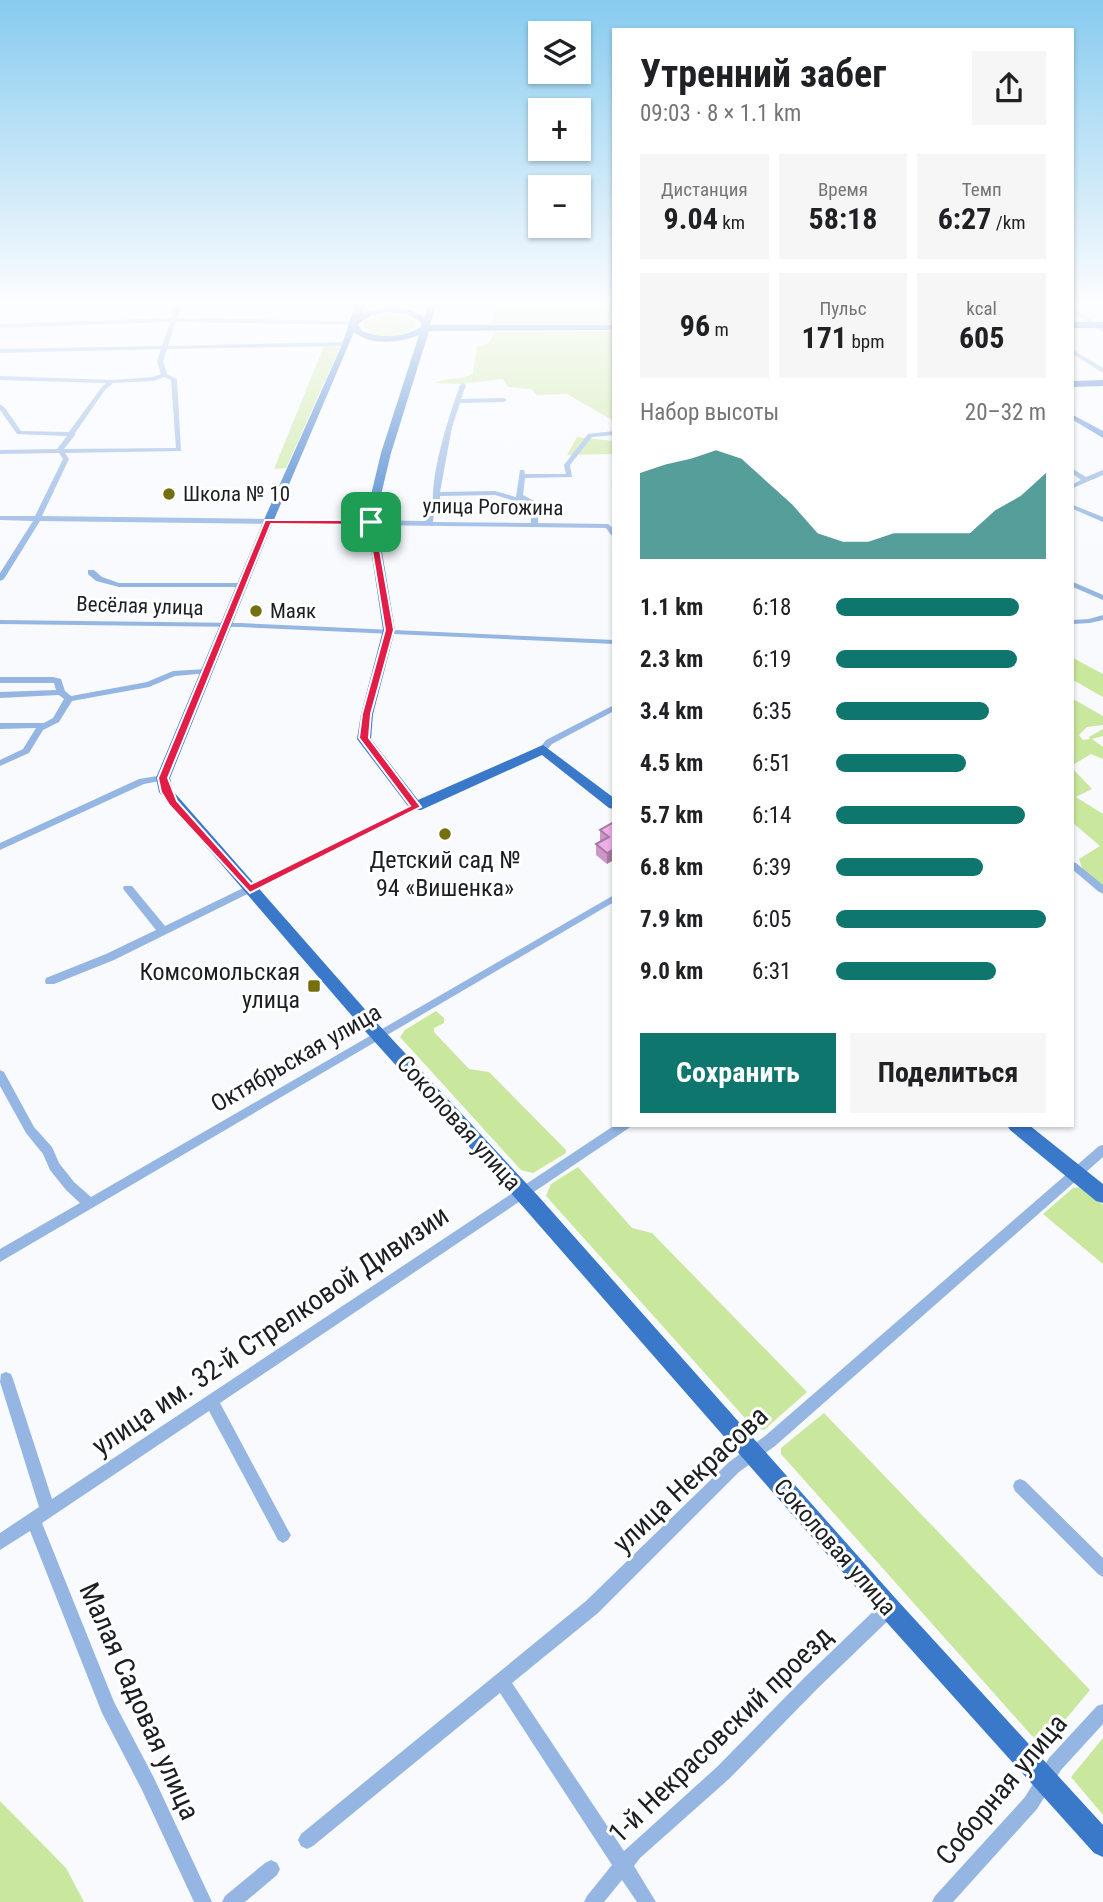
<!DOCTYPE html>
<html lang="ru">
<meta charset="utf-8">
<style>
:root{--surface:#fff;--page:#f6f6f6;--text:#202124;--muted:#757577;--accent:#0f766e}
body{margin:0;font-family:"Roboto Condensed",sans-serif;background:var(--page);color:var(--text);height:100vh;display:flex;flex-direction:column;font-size:26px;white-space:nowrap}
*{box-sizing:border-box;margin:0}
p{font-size:23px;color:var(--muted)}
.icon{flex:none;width:38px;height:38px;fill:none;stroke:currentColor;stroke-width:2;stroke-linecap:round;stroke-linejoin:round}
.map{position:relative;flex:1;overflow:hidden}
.details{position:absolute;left:612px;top:28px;width:462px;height:1099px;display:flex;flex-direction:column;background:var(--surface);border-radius:0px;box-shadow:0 2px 5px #0004}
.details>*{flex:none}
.fabs{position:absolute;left:528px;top:21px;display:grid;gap:14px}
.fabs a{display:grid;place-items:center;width:63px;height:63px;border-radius:0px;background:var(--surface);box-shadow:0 2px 5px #0004;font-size:35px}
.pin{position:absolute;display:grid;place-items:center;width:60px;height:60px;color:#fff;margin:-30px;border-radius:14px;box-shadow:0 4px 10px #0006}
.round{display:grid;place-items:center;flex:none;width:74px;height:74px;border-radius:0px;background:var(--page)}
.summary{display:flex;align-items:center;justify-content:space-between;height:119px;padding:0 28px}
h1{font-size:38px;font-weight:700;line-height:52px}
.metrics{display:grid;grid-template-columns:repeat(3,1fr);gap:10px;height:119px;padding:7px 28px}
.metrics div{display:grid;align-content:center;border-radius:0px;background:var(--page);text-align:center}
.metrics b{font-size:30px;font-weight:700}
.metrics small{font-size:19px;font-weight:400}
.metrics p{font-size:19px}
.chart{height:196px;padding:14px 28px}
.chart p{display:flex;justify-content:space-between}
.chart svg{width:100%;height:126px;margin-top:7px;fill:var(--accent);opacity:.7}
.button{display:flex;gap:14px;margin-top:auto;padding:14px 28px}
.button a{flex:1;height:80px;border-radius:0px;background:var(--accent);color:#fff;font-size:28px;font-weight:700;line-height:80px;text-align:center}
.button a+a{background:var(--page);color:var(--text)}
ul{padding:0 28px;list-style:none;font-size:23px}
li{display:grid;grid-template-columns:112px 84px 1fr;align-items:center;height:52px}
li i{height:18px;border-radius:9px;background:var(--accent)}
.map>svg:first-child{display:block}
.green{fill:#c9e79d}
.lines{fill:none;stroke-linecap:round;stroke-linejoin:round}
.minor{fill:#95b6e3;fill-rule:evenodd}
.secondary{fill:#6293d6;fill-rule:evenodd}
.primary{fill:#3a79ca;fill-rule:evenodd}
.wall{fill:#ce96c8}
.shaded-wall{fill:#a77aa2}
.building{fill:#efaee8;stroke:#a77aa2;stroke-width:2}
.route{fill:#e11d48;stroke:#fff;stroke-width:2;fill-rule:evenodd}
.poi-dot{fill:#746f0f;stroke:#fff;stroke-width:2.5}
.labels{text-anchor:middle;stroke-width:6;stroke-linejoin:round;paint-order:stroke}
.far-poi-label{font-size:21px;fill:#1c1e22;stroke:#fff;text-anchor:start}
.far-street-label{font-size:21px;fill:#1c1e22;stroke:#fff}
.poi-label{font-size:24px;fill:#1c1e22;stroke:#fff}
.street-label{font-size:24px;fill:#1c1e22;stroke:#fff}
.near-street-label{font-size:28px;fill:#1c1e22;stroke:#fff}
</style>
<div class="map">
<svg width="1103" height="1902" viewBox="0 0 1103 1902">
<rect width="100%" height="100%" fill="#f8fafe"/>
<path class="green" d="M495 306H614V324H490L488 323 492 321Z
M388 313 406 315 414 320V327C401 339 377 340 364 328V323L375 315Z
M614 331V421L567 394 537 395 531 389 508 387 503 379 461 384 435 383C448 376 461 381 473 374L477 346 489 343 494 332Z
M324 346 340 347 286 468 274 469Z
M577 437 614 441V454L567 455Z
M1073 658 1103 674V697L1073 680Z
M1073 699 1103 716V725L1087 727 1079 735 1083 740 1090 739 1089 737 1103 729V736L1092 739 1103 747V759L1091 754 1073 765Z
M1073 769 1092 789 1076 797 1103 814V895L1082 868 1079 859 1100 846 1073 823Z
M436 1011 444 1018V1023L434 1028V1032L469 1069 489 1072 566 1150V1153L533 1173 521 1170 400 1037 405 1030Z
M578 1167 632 1228 652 1233 807 1392 764 1430 753 1427 546 1196 551 1184Z
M1082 1187 1103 1205V1264L1043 1214 1073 1188Z
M824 1413 1090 1690 1050 1738 1042 1741 1032 1736 781 1454V1448Z
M1103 1738V1815L1071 1777Z
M0 1801 66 1868 84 1902H0Z"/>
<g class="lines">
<path class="minor" d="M175 306H181L177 318 353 321 356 323 353 325 176 322 168 346 346 342 349 344 346 346 167 349 163 361 167 374 177 379 181 451 65 453 69 459 42 516 426 521 427 514 433 507C431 471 448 419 460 385L463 383 466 385 461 399 504 398 507 400 504 402 460 403 452 427 440 492 495 491 516 497 520 470H524L525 474H566L564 465 588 434 614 431V435L592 437 570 465 572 477 525 478 523 495 538 503V523L608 524 614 529V535H611L606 528 40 521 4 579 0 581V573L33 521 0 520V516H35L63 459 59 453 0 454V450L57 449 67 436 17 434 0 410V404L5 408 21 431 69 432 101 388 106 383 0 380V376L113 380 153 377 161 374 157 361 161 349 0 353V349L162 346 170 322 0 328V324L171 318ZM164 377 171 380 176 448 64 449 75 435V433L105 390 113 383 154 381ZM495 495 515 501 523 500 531 504V523L433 522 434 514 441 507 440 496Z
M1073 308 1103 327V332L1073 312Z
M1073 350 1103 368V373L1073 354Z
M1073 469 1086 477 1103 470V475L1073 488V484L1081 480 1073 474Z
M1073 505 1103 517V522L1073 509Z
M88 570H94L102 577 119 583H243L247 585 243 587H119L96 581 88 574Z
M1073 582 1103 595V600L1073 587Z
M1103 615V620L1090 623 1073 624V620L1089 619Z
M0 620 240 623 614 640V644L240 627 0 624Z
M206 669H209V673L175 676 149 687 72 701 59 722 43 730 29 753 0 766V760L23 749 36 728 0 729V723H44L53 718 64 699 59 695 0 698V692L56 690 54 683H0V677H53L61 679 65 691 71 696 147 682 173 671Z
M614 705V711L552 744 546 751H540L539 749 546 740Z
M163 775 166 776 168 778 166 780 144 784 0 850V843L139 779Z
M416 804 419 805 421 807 419 809 114 960 54 984H46L45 981 46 978 106 954 156 930 124 890 123 888 124 886H132L165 926Z
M1073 862 1076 863 1103 885V893L1099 892 1073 870Z
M614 895V902L0 1262V1249L80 1203 66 1190 50 1170 43 1154 26 1133 0 1086V1070L4 1072 34 1127 52 1147 59 1163 74 1182 91 1197Z
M615 1125H631L629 1128 220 1403 288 1530 291 1535 288 1540 283 1543 278 1540 209 1411 42 1523 114 1702 154 1778 212 1902H194L142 1790 102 1713 30 1531 0 1550V1533L39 1507 0 1382 1 1374 6 1372 11 1374 13 1379 52 1499Z
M1103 1145V1157L775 1446 739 1472 598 1613 512 1683 624 1851 718 1766 805 1677 883 1602 889 1600 895 1602 897 1608 895 1614 817 1689 730 1778 640 1858 634 1866 656 1902H637L622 1880 604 1902H584L587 1896 612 1865 500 1693 313 1846 307 1849 301 1846 298 1840 301 1834 586 1601 729 1462 765 1436 1099 1146Z
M1020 1479 1025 1481 1103 1558V1577L1098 1574 1015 1491 1013 1486 1015 1481Z
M1103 1704V1724L1061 1770 1037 1809 953 1902H932L935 1896 1025 1797 1049 1758 1097 1706Z
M271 1860 277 1863 280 1869 277 1875 245 1902H222L225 1896 265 1863Z"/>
<path class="secondary" d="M1073 415 1103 431V438L1073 420Z"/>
<path class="primary" d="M355 306H363L360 314C381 305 405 305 424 317L428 306H436L430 325H614V330L429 331 391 453 376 516 395 630 373 714 371 739 418 800 543 745 614 798V809L609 808 542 755 421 810H411L357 739 361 714 383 630 366 516 381 453 419 335C399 343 371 346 354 332L273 522 170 778 173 791 377 1023 539 1197 897 1600 1103 1825V1857L1094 1853 881 1616 525 1209 365 1031 159 792 156 778 263 522 341 347ZM388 312 405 314 420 321 421 327C402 338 382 339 362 331L358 324 372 315Z
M1073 322H1103V328H1073Z
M1103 380V386L1073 387V381Z
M1007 1125H1029L1103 1184V1203L1096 1201 1010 1130Z"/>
</g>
<path class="wall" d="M614 822 607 864 596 855V844L600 842V830Z"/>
<path class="shaded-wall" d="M614 849V860L607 864V853Z"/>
<path class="building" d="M614 822V849L607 853 596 844 609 837 600 830Z"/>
<linearGradient id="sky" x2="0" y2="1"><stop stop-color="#87cbef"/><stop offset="0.53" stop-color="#fcfdff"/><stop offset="1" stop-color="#fcfdff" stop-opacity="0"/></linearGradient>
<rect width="1103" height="573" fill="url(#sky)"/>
<path class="route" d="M265 520H371L375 522 394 630 371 714 369 738 421 807 250 893 169 805 161 792 158 778ZM271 524 368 525 385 630 362 714 359 738 410 806 251 884 177 801 168 778Z"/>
<g class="poi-dot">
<circle cx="169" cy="494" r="7"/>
<circle cx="256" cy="611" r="7"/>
<circle cx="445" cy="834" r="7"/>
<rect x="307" y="979" width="14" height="14" rx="3.5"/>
</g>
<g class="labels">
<g class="far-poi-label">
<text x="183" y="501">Школа № 10</text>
<text x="270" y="618">Маяк</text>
</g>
<g class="far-street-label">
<text transform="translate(493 507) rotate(1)" y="7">улица Рогожина</text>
<text transform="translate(140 606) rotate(2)" y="7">Весёлая улица</text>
</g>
<g class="poi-label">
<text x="445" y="868">Детский сад №<tspan x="445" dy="28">94 «Вишенка»</tspan></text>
<text x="300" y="980" text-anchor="end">Комсомольская<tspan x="300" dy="28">улица</tspan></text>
</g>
<g class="street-label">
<text transform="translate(296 1058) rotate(-30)" y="8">Октябрьская улица</text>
<text transform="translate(459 1123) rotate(48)" y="8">Соколовая улица</text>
<text transform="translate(835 1547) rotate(49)" y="8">Соколовая улица</text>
</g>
<g class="near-street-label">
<text transform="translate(270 1330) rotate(-34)" y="10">улица им. 32-й Стрелковой Дивизии</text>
<text transform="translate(690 1479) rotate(-43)" y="10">улица Некрасова</text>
<text transform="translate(140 1701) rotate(66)" y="10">Малая Садовая улица</text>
<text transform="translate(720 1734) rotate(-44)" y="10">1-й Некрасовский проезд</text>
<text transform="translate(1001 1789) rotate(-50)" y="10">Соборная улица</text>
</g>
</g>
</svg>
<div class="fabs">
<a><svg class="icon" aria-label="layers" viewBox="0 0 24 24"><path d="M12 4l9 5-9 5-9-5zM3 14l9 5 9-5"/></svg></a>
<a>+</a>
<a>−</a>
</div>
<div class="pin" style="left:371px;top:522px;background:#1e9e55"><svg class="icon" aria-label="arrive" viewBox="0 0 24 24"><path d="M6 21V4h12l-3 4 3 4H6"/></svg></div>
<section class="details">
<div class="summary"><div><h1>Утренний забег</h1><p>09:03 · 8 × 1.1 km</p></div><a class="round"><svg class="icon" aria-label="share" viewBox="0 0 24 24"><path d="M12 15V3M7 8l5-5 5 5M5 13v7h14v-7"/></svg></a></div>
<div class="metrics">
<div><p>Дистанция</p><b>9.04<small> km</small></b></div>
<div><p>Время</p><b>58:18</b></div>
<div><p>Темп</p><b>6:27<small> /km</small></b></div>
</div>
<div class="metrics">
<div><b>96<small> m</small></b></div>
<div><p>Пульс</p><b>171<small> bpm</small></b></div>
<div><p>kcal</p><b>605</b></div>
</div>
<div class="chart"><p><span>Набор высоты</span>20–32 m</p>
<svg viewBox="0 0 160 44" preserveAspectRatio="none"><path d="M0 44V14L10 11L20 9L30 6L40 9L50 17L60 25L70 35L80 38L90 38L100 35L110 35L120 35L130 35L140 27L150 22L160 14V44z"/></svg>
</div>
<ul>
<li><b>1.1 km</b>6:18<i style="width:87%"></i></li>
<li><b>2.3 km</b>6:19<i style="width:86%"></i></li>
<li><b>3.4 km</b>6:35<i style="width:73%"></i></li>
<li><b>4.5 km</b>6:51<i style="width:62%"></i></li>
<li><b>5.7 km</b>6:14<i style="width:90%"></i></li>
<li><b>6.8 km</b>6:39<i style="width:70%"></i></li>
<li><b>7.9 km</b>6:05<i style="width:100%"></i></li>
<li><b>9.0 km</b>6:31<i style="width:76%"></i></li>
</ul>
<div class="button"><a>Сохранить</a><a>Поделиться</a></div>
</section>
</div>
